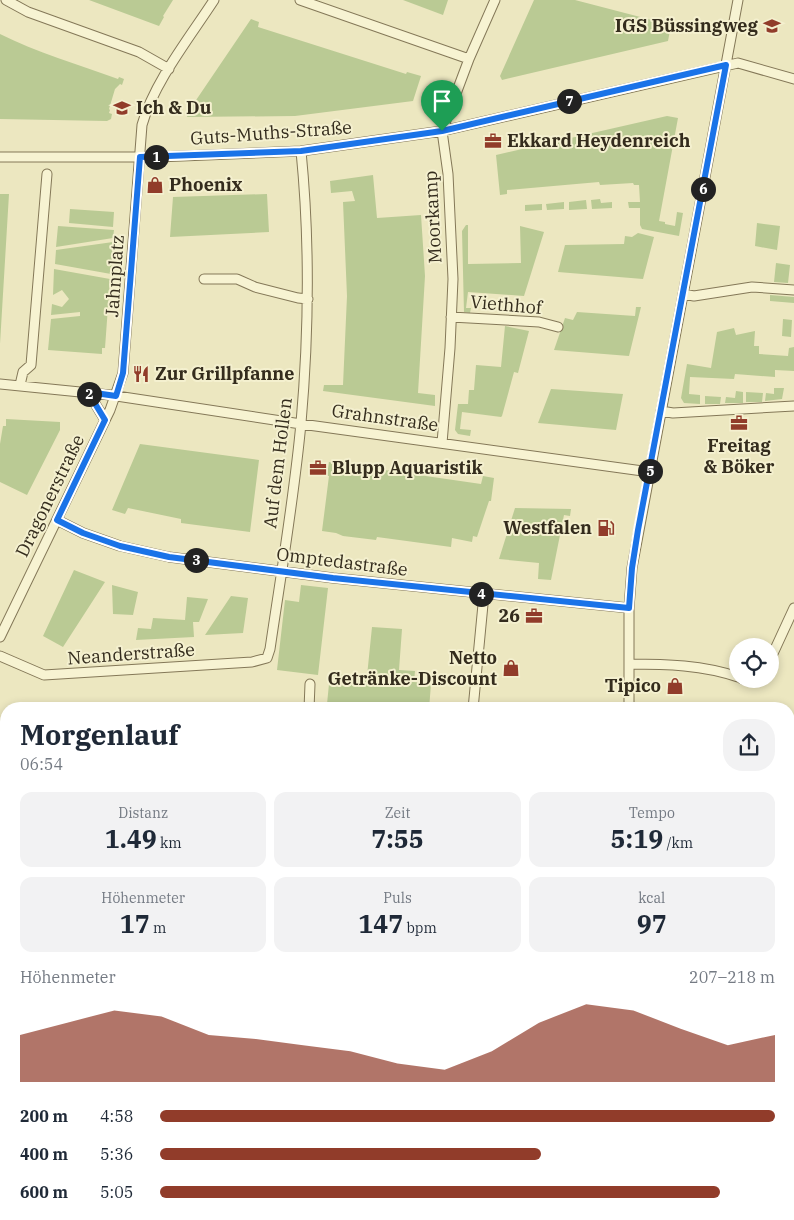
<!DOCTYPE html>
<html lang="de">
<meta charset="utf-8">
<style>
:root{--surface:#fff;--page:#f2f2f3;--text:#1f2937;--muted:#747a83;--accent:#913c2a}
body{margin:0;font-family:"IBM Plex Serif",serif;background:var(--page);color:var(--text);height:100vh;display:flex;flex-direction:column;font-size:19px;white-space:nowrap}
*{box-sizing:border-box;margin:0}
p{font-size:16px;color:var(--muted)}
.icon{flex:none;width:28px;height:28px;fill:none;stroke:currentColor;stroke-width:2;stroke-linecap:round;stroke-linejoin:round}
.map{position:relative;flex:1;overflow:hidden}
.side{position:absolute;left:0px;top:702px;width:795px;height:518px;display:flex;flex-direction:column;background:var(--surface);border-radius:20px 20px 0 0;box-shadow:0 2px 8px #0003}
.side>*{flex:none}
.tools{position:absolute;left:729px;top:638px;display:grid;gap:10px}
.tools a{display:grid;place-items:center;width:50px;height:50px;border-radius:50%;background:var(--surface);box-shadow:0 2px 8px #0003;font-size:25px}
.pin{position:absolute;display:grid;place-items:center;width:42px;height:42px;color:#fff;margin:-51px -21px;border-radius:50% 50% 50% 0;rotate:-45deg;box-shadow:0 0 5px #0007}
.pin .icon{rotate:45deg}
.km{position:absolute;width:25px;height:25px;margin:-12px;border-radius:50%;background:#222;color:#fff;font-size:14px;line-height:25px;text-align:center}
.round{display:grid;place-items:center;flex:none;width:52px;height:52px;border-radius:20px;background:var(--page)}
.head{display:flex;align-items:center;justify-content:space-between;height:85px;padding:0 20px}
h1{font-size:28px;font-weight:700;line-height:38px}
.metrics{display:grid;grid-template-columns:repeat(3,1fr);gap:8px;height:85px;padding:5px 20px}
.metrics div{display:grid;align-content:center;border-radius:12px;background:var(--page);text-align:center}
.metrics b{font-size:25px;font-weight:700}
.metrics small{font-size:14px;font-weight:400}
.metrics p{font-size:14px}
.chart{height:140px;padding:10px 20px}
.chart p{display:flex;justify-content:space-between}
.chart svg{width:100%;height:90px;margin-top:5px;fill:var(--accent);opacity:.7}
ul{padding:0 20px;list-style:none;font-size:16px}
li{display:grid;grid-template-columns:80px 60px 1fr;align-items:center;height:38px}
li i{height:12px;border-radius:6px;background:var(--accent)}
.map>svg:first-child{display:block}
.green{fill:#baca94}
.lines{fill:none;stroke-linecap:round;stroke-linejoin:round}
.minor-casing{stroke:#847858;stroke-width:11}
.major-casing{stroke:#52452d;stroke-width:13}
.minor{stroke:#f7f3d2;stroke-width:9}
.major{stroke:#efe498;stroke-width:11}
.tram{stroke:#342c1d;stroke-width:1}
.route-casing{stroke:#fff;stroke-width:10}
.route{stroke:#1a73e8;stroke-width:6}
.labels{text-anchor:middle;stroke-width:4;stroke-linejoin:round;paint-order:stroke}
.poi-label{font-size:18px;font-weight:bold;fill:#342c1d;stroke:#f4f0cf;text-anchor:end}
.street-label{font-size:18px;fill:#342c1d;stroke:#f4f0cf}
</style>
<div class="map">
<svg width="794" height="1220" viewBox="0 0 794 1220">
<rect width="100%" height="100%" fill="#ece7c0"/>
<path class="green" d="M89 0H173L163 16 164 17 159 26Z
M403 0H448L443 15Z
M534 0H575L671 25 668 41 502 80 500 76Z
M251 19 259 22 258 27 406 74 407 72 421 76 413 101 295 116 187 117 188 112Z
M0 34C36 52 79 65 118 79L119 77 124 79 122 85 120 84 115 89 109 109 110 110 109 113 112 114 111 119 107 121 0 119Z
M667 116 678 118 659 221 665 222V224L675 226 677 212 683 213 679 236 642 229 640 225V208H629L628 202H640L639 185H634L633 183 600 185 599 182 507 190V194L500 195 496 155Z
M373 175 377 218 421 215 425 276 418 393 435 395V406L323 391 324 385H343L347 296 343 202 355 201 352 191 331 193 330 181Z
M0 194H9L0 344Z
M267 194 269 232 170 237 173 197Z
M600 199 601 203 612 202V208L592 209 591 200Z
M586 200 587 209 569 210V202Z
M564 202V209L547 210 546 204Z
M542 204V210L525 211V205Z
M70 209 114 212 113 227 69 223Z
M757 223 780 226 777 250 755 246Z
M466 225H468V264L521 263 520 226 544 232 524 296 468 292 466 308H471L470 313 464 312 462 231Z
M58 226 114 230 113 238 56 247Z
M638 233 654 237 643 279 558 272 565 245 624 244 625 236 632 237Z
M113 242 111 274 55 264 56 250Z
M776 263 790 265 788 283 774 282Z
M54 269 110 279 105 348H102V354L48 350 51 319 80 316V312L51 315 52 304 62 307 69 299 62 290 53 295Z
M770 295 794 297V303L770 301Z
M636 307H641L629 356 554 350 565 318 573 320 577 312 635 316Z
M783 319 792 320 791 337 782 336Z
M505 326 529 331 518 373 514 372 502 416 501 417 462 412 460 429 471 430 470 436 458 434 455 430 458 404H468L469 390H474L476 365 501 367Z
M734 328 736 335 755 331 754 346H759V354L788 356 789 348 794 347V371L775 370V377L735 374 734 379 690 377 689 394 700 395V404L684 403 681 398 687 364 711 368 717 332Z
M774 388H784L782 399 765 401 766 393 774 394Z
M551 389 623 394 616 430 538 423Z
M736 391 743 392V403H725L726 397 735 398Z
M746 392 763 393 762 402H746Z
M705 396 721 397 720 404H705Z
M6 419 60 422V430L27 495 0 482V444L3 426H6Z
M140 444 259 460 250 532 181 523V519L128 508 125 514 112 510Z
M329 462 481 484 483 476 494 478 491 501H489L477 537 473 536 472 542 452 538 451 547 377 537 376 540 343 536 336 533 322 531 329 476H327Z
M515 508 571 509 570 516 564 515 551 580 538 579 539 563 499 559Z
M74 570 105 582 63 647 43 636Z
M112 585 138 592 133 615 113 614Z
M301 585 328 588 318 675 277 670 285 600 299 602Z
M231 596 248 598 243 633 205 635Z
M187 597 208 599 199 622H193L194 637 136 640 138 628 151 629 153 618 185 620Z
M372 627 402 629 399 670 415 671 414 682 431 684 429 709H321V704H327L330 674 367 676Z
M794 765V842L789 851V779Z
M0 1026 6 1029V1071L0 1084Z
M789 1073 794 1075V1096L789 1094Z
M124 1214H160L158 1220H121Z
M179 1214H188L200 1220H172Z
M322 1214H343L356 1220H319Z"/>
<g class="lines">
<g class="minor-casing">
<path id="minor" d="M6 0 28 12 139 52 169 69
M300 0 469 59
M0 157H158L301 151 442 131 738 63 794 79
M204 279H237L255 287 298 298 308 299
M683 294 694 296 752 287 794 290
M451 317 539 322 558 327
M0 384 110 395 301 424 650 472
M20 385 23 372 31 365 47 174
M88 392 105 420
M661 411 673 413 794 406
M442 443 450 348 453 279 448 174 442 131 469 59 495 0
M57 520 83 533 120 546 169 557 333 578 629 608
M0 637 110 410 123 373 142 125C154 82 190 37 214 0
M0 656 44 675 252 662 267 658 270 649C281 574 294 499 301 423 309 332 310 242 301 151
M770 660 794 608
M629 664C666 664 703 665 738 677
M742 679 751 681 757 679
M309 709 310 684
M473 709 484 594
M629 709V608L632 568 738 0
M0 897 6 884
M789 945 794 950
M0 1015 6 1018
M0 1109 1 1110 6 1100
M466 1214 479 1220
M524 1220 528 1214"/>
</g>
<g class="major-casing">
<path id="major" d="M0 817 6 821
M0 849 6 853
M789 1135 794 1136
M789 1167 794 1169"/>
</g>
<use href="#minor" class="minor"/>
<use href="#major" class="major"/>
<path class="tram" d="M0 838 6 842
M789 1148 794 1150"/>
</g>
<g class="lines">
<g class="route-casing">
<path id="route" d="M726 65 638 530 632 568 629 608 333 578 169 557 120 546 83 533 57 520 105 420 88 392 116 396 123 373 140 157 301 151 442 131Z"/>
</g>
<use href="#route" class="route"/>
</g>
<defs>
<g id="school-bare" transform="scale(1.35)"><path d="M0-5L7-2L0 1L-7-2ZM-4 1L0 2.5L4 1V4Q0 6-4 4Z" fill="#913c2a" stroke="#f4f0cf" stroke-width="2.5" paint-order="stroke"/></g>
<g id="office-bare" transform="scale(1.35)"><path d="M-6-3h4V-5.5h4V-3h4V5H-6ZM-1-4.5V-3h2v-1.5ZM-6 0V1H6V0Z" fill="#913c2a" stroke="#f4f0cf" stroke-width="2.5" paint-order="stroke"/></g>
<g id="shop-bare" transform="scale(1.35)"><path d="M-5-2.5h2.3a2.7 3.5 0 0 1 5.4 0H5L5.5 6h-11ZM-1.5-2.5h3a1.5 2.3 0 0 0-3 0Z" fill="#913c2a" stroke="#f4f0cf" stroke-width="2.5" paint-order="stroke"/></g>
<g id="restaurant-bare" transform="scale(1.35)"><path d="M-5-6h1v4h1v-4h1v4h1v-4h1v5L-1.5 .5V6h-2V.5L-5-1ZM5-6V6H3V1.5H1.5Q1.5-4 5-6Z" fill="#913c2a" stroke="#f4f0cf" stroke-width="2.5" paint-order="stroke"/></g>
<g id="fuel-bare" transform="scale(1.35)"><path d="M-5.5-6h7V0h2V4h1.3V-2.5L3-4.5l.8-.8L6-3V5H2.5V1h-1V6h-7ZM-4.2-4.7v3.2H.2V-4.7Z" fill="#913c2a" stroke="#f4f0cf" stroke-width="2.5" paint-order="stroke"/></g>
</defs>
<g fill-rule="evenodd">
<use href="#school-bare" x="772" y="26"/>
<use href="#school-bare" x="122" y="108"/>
<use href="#office-bare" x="493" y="141"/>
<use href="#shop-bare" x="155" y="185"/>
<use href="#restaurant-bare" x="141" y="374"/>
<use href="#office-bare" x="739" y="423"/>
<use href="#office-bare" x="318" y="468"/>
<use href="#fuel-bare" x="606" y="528"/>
<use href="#office-bare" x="534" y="616"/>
<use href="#shop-bare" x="511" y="668"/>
<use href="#shop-bare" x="675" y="686"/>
</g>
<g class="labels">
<g class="poi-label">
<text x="758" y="32">IGS Büssingweg</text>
<text x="136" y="114" text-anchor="start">Ich &amp; Du</text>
<text x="507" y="147" text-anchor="start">Ekkard Heydenreich</text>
<text x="169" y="191" text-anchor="start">Phoenix</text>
<text x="155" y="380" text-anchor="start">Zur Grillpfanne</text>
<text x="739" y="452" text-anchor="middle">Freitag<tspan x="739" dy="21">&amp; Böker</tspan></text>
<text x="332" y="474" text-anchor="start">Blupp Aquaristik</text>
<text x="592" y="534">Westfalen</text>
<text x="520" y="622">26</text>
<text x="497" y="664">Netto<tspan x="497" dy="21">Getränke-Discount</tspan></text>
<text x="661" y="692">Tipico</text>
</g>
<g class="street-label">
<text transform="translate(271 133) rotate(-4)" y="6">Guts-Muths-Straße</text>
<text transform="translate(433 217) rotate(-93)" y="6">Moorkamp</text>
<text transform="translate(115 276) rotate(-86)" y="6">Jahnplatz</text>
<text transform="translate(506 305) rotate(5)" y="6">Viethhof</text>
<text transform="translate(385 418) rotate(8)" y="6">Grahnstraße</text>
<text transform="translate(278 463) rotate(-83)" y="6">Auf dem Hollen</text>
<text transform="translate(50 496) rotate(-64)" y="6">Dragonerstraße</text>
<text transform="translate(342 562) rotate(7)" y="6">Omptedastraße</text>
<text transform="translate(131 654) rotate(-4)" y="6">Neanderstraße</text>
</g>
</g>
</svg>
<div class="tools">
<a><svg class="icon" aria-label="locate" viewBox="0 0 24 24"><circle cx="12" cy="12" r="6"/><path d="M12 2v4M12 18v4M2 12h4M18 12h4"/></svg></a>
</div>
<div class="pin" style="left:442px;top:131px;background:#1e9e55"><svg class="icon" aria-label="arrive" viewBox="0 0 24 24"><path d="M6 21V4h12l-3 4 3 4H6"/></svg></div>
<b class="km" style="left:156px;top:157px">1</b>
<b class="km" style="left:89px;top:394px">2</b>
<b class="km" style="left:196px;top:560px">3</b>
<b class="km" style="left:481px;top:594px">4</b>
<b class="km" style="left:650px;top:471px">5</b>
<b class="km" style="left:703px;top:189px">6</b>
<b class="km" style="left:569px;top:101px">7</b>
<section class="side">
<div class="head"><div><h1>Morgenlauf</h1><p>06:54</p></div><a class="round"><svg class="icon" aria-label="share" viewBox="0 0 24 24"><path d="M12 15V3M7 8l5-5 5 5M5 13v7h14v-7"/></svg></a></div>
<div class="metrics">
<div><p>Distanz</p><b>1.49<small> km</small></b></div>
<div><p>Zeit</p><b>7:55</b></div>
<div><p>Tempo</p><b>5:19<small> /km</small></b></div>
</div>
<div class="metrics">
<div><p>Höhenmeter</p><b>17<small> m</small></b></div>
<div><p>Puls</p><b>147<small> bpm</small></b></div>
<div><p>kcal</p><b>97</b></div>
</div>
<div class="chart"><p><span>Höhenmeter</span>207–218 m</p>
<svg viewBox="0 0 160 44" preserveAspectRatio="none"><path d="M0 44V21L10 15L20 9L30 12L40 21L50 23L60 26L70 29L80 35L90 38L100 29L110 15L120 6L130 9L140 18L150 26L160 21V44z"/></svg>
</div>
<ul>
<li><b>200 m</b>4:58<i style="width:100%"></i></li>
<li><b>400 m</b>5:36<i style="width:62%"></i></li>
<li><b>600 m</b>5:05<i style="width:91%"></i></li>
</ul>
</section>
</div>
